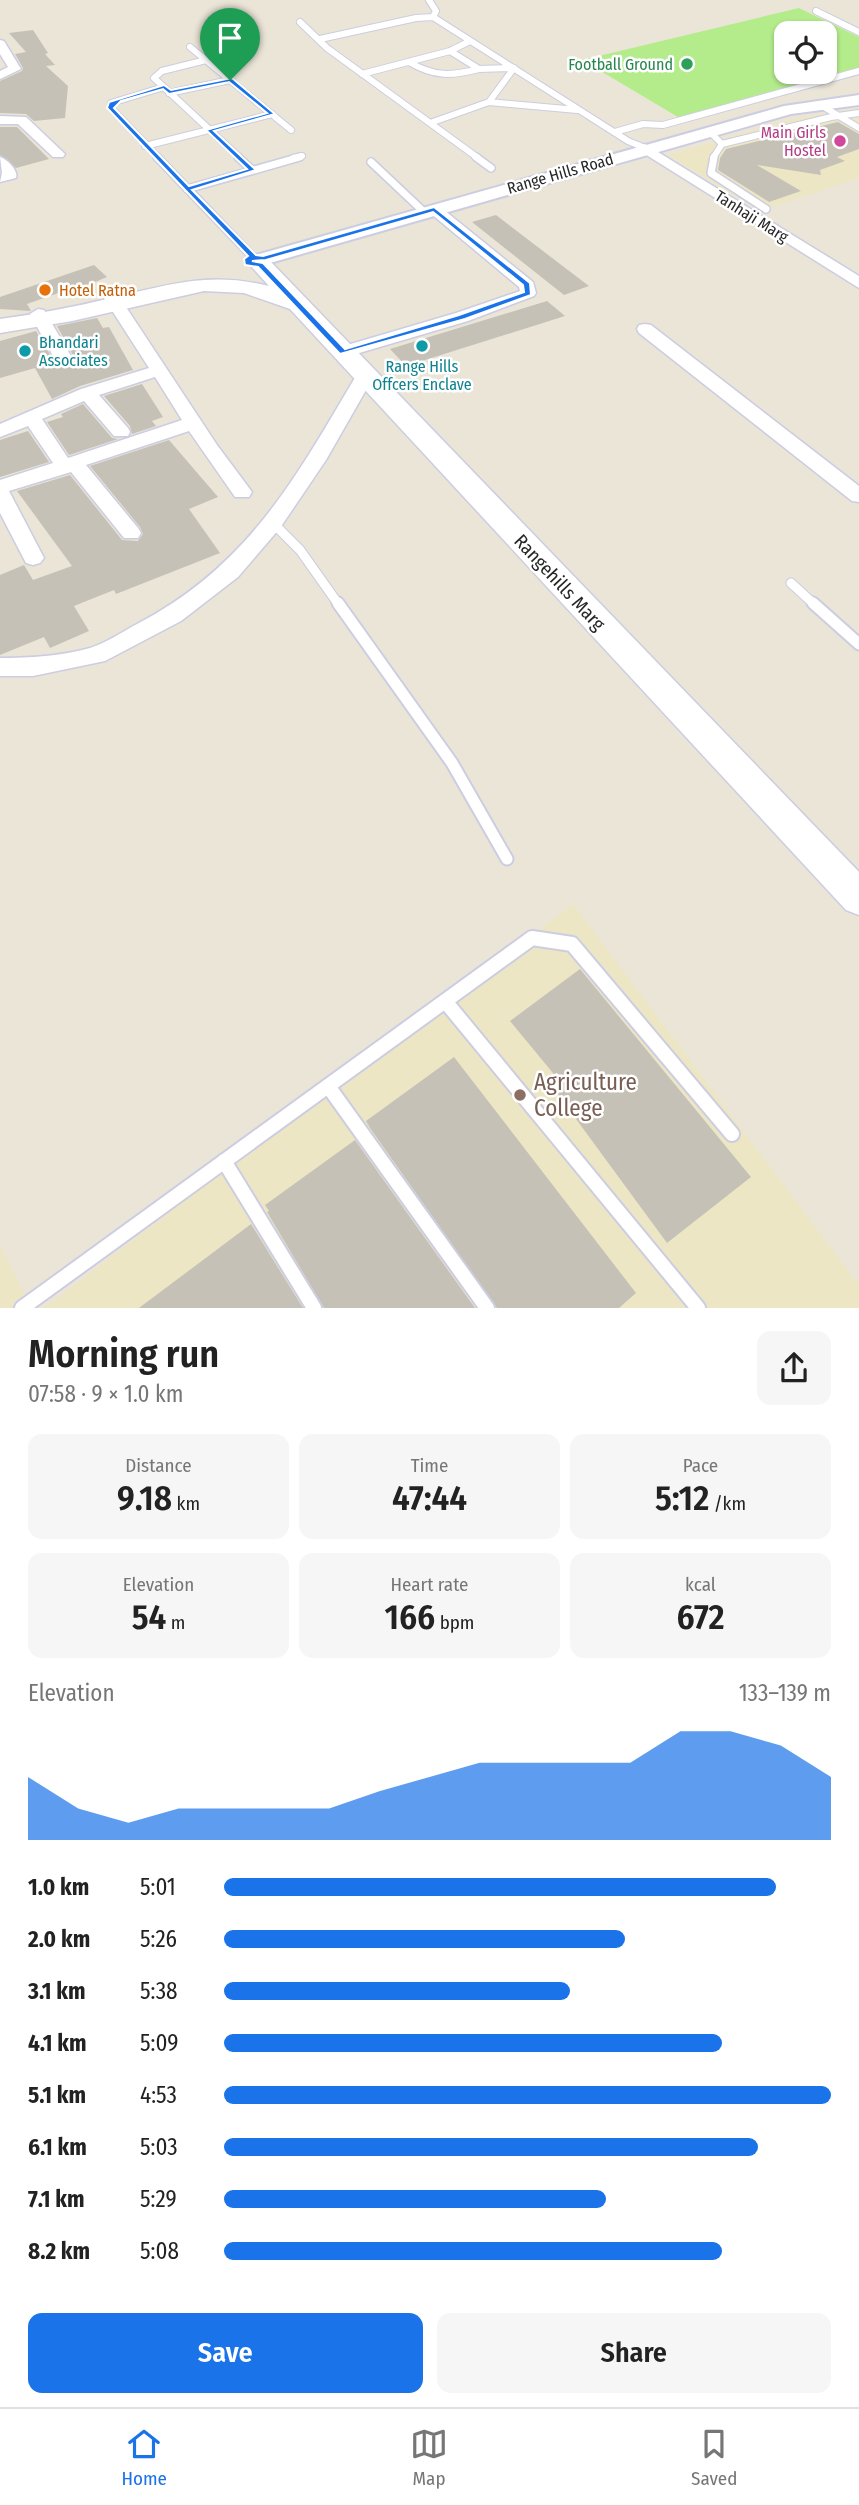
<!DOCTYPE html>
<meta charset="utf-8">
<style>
:root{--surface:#fff;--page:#f6f6f6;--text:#222;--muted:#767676;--line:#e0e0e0;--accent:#1a73e8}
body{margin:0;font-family:"Fira Sans Condensed",sans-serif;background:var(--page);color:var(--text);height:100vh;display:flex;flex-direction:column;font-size:26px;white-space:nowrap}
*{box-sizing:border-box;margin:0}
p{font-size:23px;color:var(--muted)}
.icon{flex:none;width:38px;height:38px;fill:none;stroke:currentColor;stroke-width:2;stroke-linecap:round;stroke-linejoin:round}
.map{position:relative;height:1308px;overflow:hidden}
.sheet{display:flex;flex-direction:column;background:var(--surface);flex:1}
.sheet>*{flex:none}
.fabs{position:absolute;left:774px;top:21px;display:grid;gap:14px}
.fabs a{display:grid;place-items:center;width:63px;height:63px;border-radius:14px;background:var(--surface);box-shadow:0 2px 5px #0004;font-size:35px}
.pin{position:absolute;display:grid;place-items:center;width:60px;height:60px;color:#fff;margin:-72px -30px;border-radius:50% 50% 50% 0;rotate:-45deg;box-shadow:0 0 7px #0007}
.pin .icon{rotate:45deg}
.round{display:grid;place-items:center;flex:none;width:74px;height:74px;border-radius:14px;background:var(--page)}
.headline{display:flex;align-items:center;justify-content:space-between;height:119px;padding:0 28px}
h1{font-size:38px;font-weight:600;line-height:52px}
.stats{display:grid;grid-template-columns:repeat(3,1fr);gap:10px;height:119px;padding:7px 28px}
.stats div{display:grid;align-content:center;border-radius:14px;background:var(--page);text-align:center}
.stats b{font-size:35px;font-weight:600}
.stats small{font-size:19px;font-weight:400}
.stats p{font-size:19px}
.chart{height:196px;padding:14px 28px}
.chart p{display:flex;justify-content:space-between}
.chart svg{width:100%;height:126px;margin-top:7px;fill:var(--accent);opacity:.7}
.button{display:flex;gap:14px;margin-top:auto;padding:14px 28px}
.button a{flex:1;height:80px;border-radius:14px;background:var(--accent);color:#fff;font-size:28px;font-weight:600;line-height:80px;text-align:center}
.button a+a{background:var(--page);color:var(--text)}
ul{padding:0 28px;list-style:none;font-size:23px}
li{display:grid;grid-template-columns:112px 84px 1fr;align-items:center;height:52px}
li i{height:18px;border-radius:9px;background:var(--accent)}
.menu{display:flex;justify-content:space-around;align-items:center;height:98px;border-top:2px solid var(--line);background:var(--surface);font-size:19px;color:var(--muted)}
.menu a{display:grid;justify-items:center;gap:4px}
.menu .on{color:var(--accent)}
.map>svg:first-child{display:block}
.education{fill:#ede6c5}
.pitch{fill:#b4ec8c;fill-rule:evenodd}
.building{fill:#c5c1b7}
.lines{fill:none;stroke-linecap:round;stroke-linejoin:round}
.service-far4-casing{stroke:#cccde1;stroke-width:8}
.service-far3-casing{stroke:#cccde1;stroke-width:10}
.service-far2-casing{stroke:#cccde1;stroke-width:11}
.service-far1-casing{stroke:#cccde1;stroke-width:15}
.service-casing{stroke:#cccde1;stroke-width:18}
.minor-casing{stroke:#cccde1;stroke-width:3}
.tertiary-casing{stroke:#cccde1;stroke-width:4}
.secondary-casing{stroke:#cccde1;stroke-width:3}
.service-far4{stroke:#fff;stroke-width:6}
.service-far3{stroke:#fff;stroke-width:7}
.service-far2{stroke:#fff;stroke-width:9}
.service-far1{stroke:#fff;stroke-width:11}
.service{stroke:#fff;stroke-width:14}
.minor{fill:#fff;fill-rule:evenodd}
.tertiary{fill:#fff;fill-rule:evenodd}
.secondary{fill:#fff;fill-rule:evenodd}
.route{fill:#1a73e8;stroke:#fff;stroke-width:2;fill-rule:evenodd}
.leisure-dot{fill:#2e9e5b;stroke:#fff;stroke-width:2.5}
.hotel-dot{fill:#d1479c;stroke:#fff;stroke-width:2.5}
.food-dot{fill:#e8710a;stroke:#fff;stroke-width:2.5}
.culture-dot{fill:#0f9aa8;stroke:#fff;stroke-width:2.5}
.education-dot{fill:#8d6e63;stroke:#fff;stroke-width:2.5}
.labels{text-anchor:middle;stroke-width:5;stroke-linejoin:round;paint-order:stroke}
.far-leisure-label{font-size:16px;fill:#27864d;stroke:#fff;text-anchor:end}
.far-hotel-label{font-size:16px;fill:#b23c85;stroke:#fff;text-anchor:end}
.far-street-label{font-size:16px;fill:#272727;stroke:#fff}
.far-food-label{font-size:16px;fill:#c56008;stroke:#fff;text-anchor:start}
.far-culture-label{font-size:16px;fill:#0d838f;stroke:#fff;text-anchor:start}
.street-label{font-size:19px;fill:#272727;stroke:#fff}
.near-education-label{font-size:23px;fill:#785e54;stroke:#fff;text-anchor:start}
</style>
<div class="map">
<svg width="859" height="1308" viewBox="0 0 859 1308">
<rect width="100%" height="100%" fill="#eae5d7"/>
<path class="education" d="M859 108V178L760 211 668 155 792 119Z
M573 904 859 1285V1308H44Z
M0 1246 32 1308H0Z"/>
<path class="pitch" d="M799 8 859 37V68L678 117 582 60ZM786 33H824V72H786Z"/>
<path class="building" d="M33 30 48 53 45 54 55 65 46 66 68 86 65 118 34 121 26 114 0 113V81L22 71 23 68 15 54 26 52 9 33Z
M838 122 859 134V149L837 157 845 161 820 170 821 175 757 165 801 191 769 202 718 170 720 158 726 149Z
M0 127H17L49 159 16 168 0 155Z
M496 215 560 264 589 286 564 295 472 222Z
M94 265 107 277 66 294 64 291 27 304 31 311 0 309V297Z
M547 301 565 316 406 366 390 349Z
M97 318 103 328 109 327 133 370 80 386 52 399 35 368 0 378V341L36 331 52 358 61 363H68L73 355 57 326Z
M142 384 163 417 152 421 156 426 132 434 130 426 104 396Z
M83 404 112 438 118 439 69 455 47 422 63 417 61 414Z
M28 431 49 462 0 477V440Z
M169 440 218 497 189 509 220 553 116 594 114 590 74 606 89 631 50 648 44 637 0 655V575L24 565 33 580 72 566 17 491 70 475 122 540 138 541 143 534 140 527 90 466Z
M580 969 751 1177 667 1243 554 1089 562 1084 510 1021Z
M454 1057 636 1293 619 1308H497L370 1128 366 1121Z
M355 1140 475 1308H324L267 1212 269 1211 265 1205Z
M251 1224 303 1308H139Z"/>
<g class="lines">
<g class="service-far4-casing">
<path id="service-far4" d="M429 0 436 11 433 17
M816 11 859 32
M300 22 327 48 478 158
M320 39 416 18 433 17 628 141 645 148
M190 47 291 130
M450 51 479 69 514 68
M206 60 162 71 154 78 240 158
M409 62C434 77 452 76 479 69
M362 74 450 51 470 41
M169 93 230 80
M489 102 514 68
M819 104 859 128
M430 123 489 102 577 110
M709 131 722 144 713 158
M615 132 643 124 663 125 859 71
M722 144 831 117 859 113
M145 146 272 114
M159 158 111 108V103L164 87
M293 158 302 156"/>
</g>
<g class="service-far3-casing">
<path id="service-far3" d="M157 157 253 257
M238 157 252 170
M476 157 491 168
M714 157 711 173 766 209
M371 162 424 212
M187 189 300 157"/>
</g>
<g class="service-far2-casing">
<path id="service-far2" d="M273 523 300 550 339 605
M791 583 815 605"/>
</g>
<g class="service-far1-casing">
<path id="service-far1" d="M338 603 452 763 507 859
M813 603 859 644"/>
</g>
<g class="service-casing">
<path id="service" d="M445 1001 698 1308
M328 1086 487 1308
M224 1161 314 1308
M22 1308 532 938 572 944 732 1134"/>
</g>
<g class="minor-casing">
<path id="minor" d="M0 40 4 41 21 69 0 79V71L8 67 0 54Z
M0 116 26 117 65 154 63 157H53L18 124H0Z
M645 144 859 276V288L640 151 638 148Z
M0 157C7 159 19 171 16 178L0 182 2 173Z
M434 205 439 206 533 282 536 293 534 296 468 321 349 356H337L334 352 337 348 456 313 520 291 519 287 429 212 427 209Z
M112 293 118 295 217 445 252 492 249 497H235L189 431 86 465 138 528 141 533 138 538H124L71 472 9 491 44 558 40 563 33 565 26 563 0 513V480L53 463 28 426 0 437V424L81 389 149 368 104 298ZM155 377 182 420 68 458 42 419 84 401 114 436H128L130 432 128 428 99 395Z
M38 309 44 310 71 356 68 360 62 361 53 356 30 314Z
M645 324 651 325 859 486V502L852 501 639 333 637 329 639 325Z
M365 371 374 376 326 460 280 528 238 577 181 621 105 661 33 676H0V658C30 658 61 656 90 648 106 643 122 632 137 624 248 566 295 479 356 376Z"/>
</g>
<g class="tertiary-casing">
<path id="tertiary" d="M859 95V105L791 114 270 263H256L253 259 256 255 784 106Z"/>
</g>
<g class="secondary-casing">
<path id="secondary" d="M261 258 269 260 859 872V915L846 910 290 309 244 293 204 291 72 321 0 333V319C37 314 74 307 111 298 168 285 209 271 269 286L250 265 253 260Z"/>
</g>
<use href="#service-far4" class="service-far4"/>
<use href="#service-far3" class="service-far3"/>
<use href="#service-far2" class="service-far2"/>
<use href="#service-far1" class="service-far1"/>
<use href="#service" class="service"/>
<use href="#minor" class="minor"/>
<use href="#tertiary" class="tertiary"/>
<use href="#secondary" class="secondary"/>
</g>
<path class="route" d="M232 78 275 114 214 131 256 170 192 190 256 255 263 256 434 207 530 283 531 295 465 319 340 354 258 267 245 265 244 259 248 256 107 108 109 102 164 85 171 90ZM229 82 267 113 206 130 247 169 189 186 114 108 121 101 163 89 169 94ZM433 212 523 285 524 292 459 315 345 349 263 263 252 261 266 260Z"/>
<circle class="leisure-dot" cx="687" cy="64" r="7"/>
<circle class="hotel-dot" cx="840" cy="141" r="7"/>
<circle class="food-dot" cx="45" cy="290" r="7"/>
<g class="culture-dot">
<circle cx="422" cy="346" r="7"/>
<circle cx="25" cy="351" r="7"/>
</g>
<circle class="education-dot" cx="520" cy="1095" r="7"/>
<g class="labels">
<g class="far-leisure-label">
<text x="673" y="70">Football Ground</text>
</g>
<g class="far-hotel-label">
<text x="826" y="138">Main Girls<tspan x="826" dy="18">Hostel</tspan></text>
</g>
<g class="far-street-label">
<text transform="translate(560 173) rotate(-16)" y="6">Range Hills Road</text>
<text transform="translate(752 216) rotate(32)" y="6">Tanhaji Marg</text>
</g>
<g class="far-food-label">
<text x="59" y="296">Hotel Ratna</text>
</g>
<g class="far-culture-label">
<text x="39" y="348">Bhandari<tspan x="39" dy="18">Associates</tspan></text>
<text x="422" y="372" text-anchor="middle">Range Hills<tspan x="422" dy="18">Offcers Enclave</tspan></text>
</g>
<g class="street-label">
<text transform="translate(560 582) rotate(47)" y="7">Rangehills Marg</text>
</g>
<g class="near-education-label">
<text x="534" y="1090">Agriculture<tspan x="534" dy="26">College</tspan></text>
</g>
</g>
</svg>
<div class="fabs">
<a><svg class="icon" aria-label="locate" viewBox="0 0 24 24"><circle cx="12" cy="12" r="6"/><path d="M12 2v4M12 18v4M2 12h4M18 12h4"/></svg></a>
</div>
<div class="pin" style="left:230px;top:80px;background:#1e9e55"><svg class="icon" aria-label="arrive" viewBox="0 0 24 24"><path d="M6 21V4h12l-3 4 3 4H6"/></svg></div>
</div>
<section class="sheet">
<div class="headline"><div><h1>Morning run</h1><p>07:58 · 9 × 1.0 km</p></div><a class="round"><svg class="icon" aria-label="share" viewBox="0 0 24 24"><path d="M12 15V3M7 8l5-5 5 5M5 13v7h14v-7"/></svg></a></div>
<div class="stats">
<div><p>Distance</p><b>9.18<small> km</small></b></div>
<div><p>Time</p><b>47:44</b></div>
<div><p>Pace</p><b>5:12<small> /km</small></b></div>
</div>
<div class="stats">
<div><p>Elevation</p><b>54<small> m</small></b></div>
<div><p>Heart rate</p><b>166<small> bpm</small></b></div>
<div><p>kcal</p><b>672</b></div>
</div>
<div class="chart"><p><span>Elevation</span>133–139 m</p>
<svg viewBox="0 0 160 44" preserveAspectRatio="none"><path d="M0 44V22L10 33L20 38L30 33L40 33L50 33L60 33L70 27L80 22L90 17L100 17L110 17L120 17L130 6L140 6L150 11L160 22V44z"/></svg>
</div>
<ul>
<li><b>1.0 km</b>5:01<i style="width:91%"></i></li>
<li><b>2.0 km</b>5:26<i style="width:66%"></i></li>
<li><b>3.1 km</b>5:38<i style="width:57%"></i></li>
<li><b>4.1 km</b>5:09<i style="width:82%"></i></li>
<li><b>5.1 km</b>4:53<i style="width:100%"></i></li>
<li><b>6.1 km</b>5:03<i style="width:88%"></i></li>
<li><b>7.1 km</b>5:29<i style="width:63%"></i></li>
<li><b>8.2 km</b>5:08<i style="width:82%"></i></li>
</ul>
<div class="button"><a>Save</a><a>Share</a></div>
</section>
<nav class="menu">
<a class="on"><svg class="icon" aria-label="home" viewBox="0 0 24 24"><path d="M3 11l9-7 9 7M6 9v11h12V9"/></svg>Home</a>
<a><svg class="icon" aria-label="map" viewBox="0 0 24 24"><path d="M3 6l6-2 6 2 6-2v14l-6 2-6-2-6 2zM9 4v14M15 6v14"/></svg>Map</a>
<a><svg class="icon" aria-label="saved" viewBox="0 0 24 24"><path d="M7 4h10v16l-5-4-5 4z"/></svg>Saved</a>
</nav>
